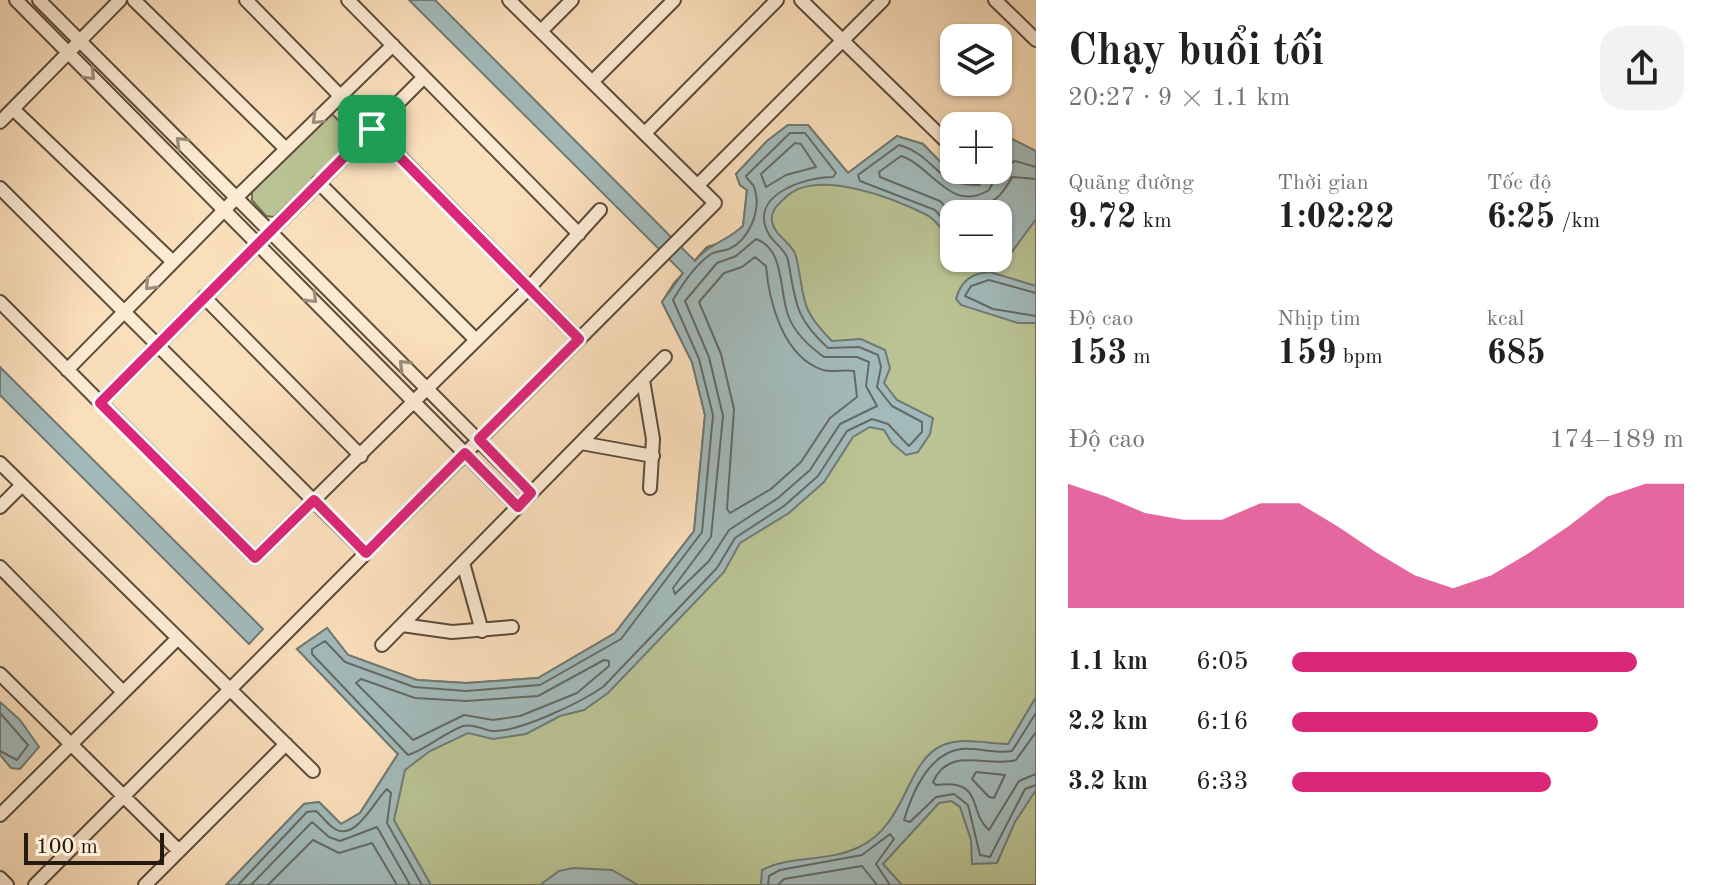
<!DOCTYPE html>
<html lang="vi">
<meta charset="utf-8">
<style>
:root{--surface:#fff;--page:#f2f2f2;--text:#202124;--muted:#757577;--accent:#db2777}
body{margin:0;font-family:"Old Standard TT",serif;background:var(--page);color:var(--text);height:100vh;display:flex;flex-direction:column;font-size:30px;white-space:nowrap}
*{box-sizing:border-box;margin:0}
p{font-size:26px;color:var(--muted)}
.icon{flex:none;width:44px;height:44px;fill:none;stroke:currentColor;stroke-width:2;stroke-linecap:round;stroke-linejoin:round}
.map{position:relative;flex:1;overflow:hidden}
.drawer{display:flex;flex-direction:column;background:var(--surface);width:680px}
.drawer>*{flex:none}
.controls{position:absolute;left:940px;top:24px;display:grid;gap:16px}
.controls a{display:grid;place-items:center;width:72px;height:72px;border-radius:16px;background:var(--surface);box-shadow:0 2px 6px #0004;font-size:40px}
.scale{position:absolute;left:24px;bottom:20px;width:140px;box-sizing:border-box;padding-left:8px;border:4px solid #251a10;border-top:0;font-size:22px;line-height:28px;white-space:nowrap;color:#251a10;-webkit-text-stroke:6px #fcead3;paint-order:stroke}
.pin{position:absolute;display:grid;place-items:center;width:68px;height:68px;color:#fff;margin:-34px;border-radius:16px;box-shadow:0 4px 12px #0006}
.round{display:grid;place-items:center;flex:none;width:84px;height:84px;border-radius:24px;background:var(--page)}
.head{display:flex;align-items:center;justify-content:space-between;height:136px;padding:0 32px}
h1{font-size:44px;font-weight:800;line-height:60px}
.metrics{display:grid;grid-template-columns:repeat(3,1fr);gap:12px;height:136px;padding:8px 32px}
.metrics div{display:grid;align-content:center}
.metrics b{font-size:34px;font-weight:800}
.metrics small{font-size:22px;font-weight:400}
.metrics p{font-size:22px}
.chart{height:224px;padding:16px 32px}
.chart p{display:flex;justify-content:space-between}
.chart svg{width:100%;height:144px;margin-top:8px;fill:var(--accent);opacity:.7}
ul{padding:0 32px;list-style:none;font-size:26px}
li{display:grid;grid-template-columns:128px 96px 1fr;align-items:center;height:60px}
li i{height:20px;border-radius:10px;background:var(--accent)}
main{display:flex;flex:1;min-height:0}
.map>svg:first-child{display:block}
.green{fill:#bac393;stroke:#706e52;stroke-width:2;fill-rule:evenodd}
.water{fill:#a2baba;stroke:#707a76;stroke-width:2}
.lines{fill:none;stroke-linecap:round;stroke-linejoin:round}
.shore{stroke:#646a65;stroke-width:2}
.minor-casing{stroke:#5a4b3b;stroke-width:16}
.minor{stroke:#fcead3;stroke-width:12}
.oneway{stroke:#9b8c7b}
.route-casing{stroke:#fff;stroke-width:16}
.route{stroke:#db2777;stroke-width:10}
</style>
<main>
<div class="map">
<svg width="1036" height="885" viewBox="0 0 1036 885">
<rect width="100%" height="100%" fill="#fadfbb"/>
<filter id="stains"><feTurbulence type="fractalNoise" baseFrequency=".0025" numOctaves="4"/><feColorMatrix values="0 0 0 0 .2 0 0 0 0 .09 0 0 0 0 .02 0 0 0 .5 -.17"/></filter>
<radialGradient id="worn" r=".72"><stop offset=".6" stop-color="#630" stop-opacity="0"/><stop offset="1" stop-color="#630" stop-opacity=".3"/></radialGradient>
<path class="green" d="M333 115 351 133 350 142 274 217 266 216 252 200V192L327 116Z
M788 125H808L848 173 897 136 923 144 952 174 977 177 983 170H998V153L1010 138 1036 151V885H226L304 804 319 802 341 824 360 813 398 754 297 649 327 628 348 655 417 680 466 683 538 678 615 633 694 531 705 415 692 362 662 302 674 283 707 247 727 241 743 226 747 190 740 185 736 174 767 141ZM954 214H998V258H954Z"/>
<path class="water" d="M409 0H435L695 261C709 244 727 241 743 226L747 190 740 185 736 174 767 141 788 125H808L848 173 897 136 923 144 952 174 977 177 983 170H998V153L1010 138 1036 151V219L1011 253 998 255V214H954V240C943 234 938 221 927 215 895 199 818 168 787 196 780 203 770 210 772 221 774 236 793 243 796 256 806 300 798 307 832 341L861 339 885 350 890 368 884 383 897 400 933 418 930 434 918 452 906 455 892 443 884 430 870 427 853 437 824 482 789 513 740 543 724 572 608 693 584 710 560 716 526 734 493 739 468 733 430 751 405 770 394 820 431 885H226L304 804 319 802 341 824 360 813 398 754 297 649 327 628 348 655 417 680 466 683 538 678 615 633 694 531 705 415 692 362 662 302 683 273Z
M990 272 1036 286V323H1018L961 305 956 299C961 281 971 273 990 272Z
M0 367 263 629 249 644 0 395Z
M1036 697V790L1015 822 997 863 972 864 971 840 960 807 951 801 939 803 883 864 902 885H761L762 870C792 855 827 862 857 848 907 826 905 763 941 746 961 736 987 744 1008 744Z
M0 702 20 720 39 747 20 769 11 768 0 755Z
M573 868 612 870 638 885H540L559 871Z"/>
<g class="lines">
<path class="shore" d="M790 133H805L836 173 833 177C804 177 745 196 770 236 775 244 786 250 788 260 796 302 794 317 828 348L859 347 878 355 881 367 877 387 892 406 922 422V432L909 446 888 424 872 419 847 431 818 476 784 506 735 538 717 568 603 687C581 702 520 732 493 731 483 730 473 723 463 726 444 733 425 750 408 755L312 654V649L325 641 345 662 414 687 466 691 540 685 621 639 702 532 713 415 699 359 673 300C683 283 695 265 711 254 716 251 724 251 729 249 749 240 761 211 755 190 754 183 748 182 746 176Z
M795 143 801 144 816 167 786 175 766 187 761 174Z
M969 214V207C992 207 1002 196 1012 177L1036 179
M954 216 940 201 880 177 879 172 901 156C931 165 950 214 989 190L1000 169 1015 161 1036 167
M954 231 935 210 860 181 858 175 899 145C937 156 934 186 979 185L987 177 989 170
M756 239C785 249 779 291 788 315 794 332 810 347 824 357H857L869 362 866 386 877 406 840 424 810 470 778 498 729 530 709 561 675 594 673 588 711 537 723 416 709 357 685 301 717 263 736 256Z
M755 257 766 266C769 302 783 357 823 370 833 373 844 369 854 371L857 397 830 418 801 462 771 489 730 513 727 509 734 409 721 354 699 302 724 273 742 267Z
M1036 293 989 280 971 286 965 296 993 309 1036 316
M604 660 609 661V666L577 693 520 716 493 720 464 715 413 740 356 683 361 679 415 698 466 701 538 696Z
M0 713 28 745 17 760 0 751
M1036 713 1012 751C994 754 977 747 961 749 929 753 912 793 904 820L910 822 936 797 954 794 968 805 980 855 990 857 1025 789 1036 785
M1036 732 1016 760C987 768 949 745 933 782L936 785C985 779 967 811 989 830L1019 781 1036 774
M976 772 1005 775 994 798 989 797 972 779Z
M238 885 307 812 316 811C322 816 328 825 335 829 356 842 376 798 387 789L391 793 387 823 422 885
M251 885 312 822 329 837 340 841 377 827 410 885
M268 885 313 840 339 853 372 843 397 885
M768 885 769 876 780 870 862 855 890 834 894 839 876 864 890 885
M778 885 784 879 862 866 877 885"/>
<g class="minor-casing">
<path id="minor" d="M16 0 518 507
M39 0 531 493
M134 0 286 149
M246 0 579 339
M348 0 579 234
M801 0 954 149
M995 0 1036 40
M542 30 572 0
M593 81 674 0
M13 109 173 262
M0 122 120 0
M645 133 777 0
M318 182 476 340
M698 185 883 0
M0 188 366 553
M204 297 361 456
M0 302 255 558 529 288 600 210
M67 370 237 197 393 45
M643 380 653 439 650 488
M100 403 424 77
M581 443 653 456
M0 463 313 771
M0 507 22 485
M463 563 482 631
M0 567 123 692
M402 625 452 632 512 627
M382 645 665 357
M0 674 179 851
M0 815 178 638
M0 878 7 885
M35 885 715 203 509 0
M145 885 286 744"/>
</g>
<use href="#minor" class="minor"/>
</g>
<defs><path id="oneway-chevron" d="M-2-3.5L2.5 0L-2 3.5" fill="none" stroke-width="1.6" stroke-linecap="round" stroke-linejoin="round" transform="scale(2)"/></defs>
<g class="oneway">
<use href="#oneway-chevron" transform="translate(90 75) rotate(45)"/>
<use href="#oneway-chevron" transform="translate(317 119) rotate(136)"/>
<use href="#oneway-chevron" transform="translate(181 142) rotate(-135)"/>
<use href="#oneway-chevron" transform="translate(150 285) rotate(134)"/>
<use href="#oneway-chevron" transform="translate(312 298) rotate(45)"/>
<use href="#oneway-chevron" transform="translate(404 365) rotate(-135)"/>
</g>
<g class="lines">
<g class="route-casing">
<path id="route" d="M372 129 579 339 479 439 531 493 518 507 465 453 366 553 314 500 255 558 100 403Z"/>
</g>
<use href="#route" class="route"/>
</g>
<rect width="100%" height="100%" filter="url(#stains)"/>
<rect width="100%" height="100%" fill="url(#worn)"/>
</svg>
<div class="controls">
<a><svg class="icon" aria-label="layers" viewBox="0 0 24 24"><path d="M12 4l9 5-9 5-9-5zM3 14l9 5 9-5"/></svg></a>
<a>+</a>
<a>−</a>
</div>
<div class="scale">100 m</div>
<div class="pin" style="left:372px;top:129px;background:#1e9e55"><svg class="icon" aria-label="arrive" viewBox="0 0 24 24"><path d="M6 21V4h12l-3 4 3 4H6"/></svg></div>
</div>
<section class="drawer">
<div class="head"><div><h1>Chạy buổi tối</h1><p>20:27 · 9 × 1.1 km</p></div><a class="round"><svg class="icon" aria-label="share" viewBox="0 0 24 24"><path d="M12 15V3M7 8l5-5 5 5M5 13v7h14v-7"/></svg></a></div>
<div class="metrics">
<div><p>Quãng đường</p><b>9.72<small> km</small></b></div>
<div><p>Thời gian</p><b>1:02:22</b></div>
<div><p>Tốc độ</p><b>6:25<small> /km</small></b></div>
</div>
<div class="metrics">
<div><p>Độ cao</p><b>153<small> m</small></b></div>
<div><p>Nhịp tim</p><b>159<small> bpm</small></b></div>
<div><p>kcal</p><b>685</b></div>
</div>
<div class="chart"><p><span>Độ cao</span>174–189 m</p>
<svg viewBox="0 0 160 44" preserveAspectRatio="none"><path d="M0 44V6L10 10L20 15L30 17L40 17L50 12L60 12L70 19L80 27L90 34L100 38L110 34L120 27L130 19L140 10L150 6L160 6V44z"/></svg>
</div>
<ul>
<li><b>1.1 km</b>6:05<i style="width:88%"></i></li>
<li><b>2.2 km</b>6:16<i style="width:78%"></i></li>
<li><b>3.2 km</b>6:33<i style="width:66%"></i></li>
</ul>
</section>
</main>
